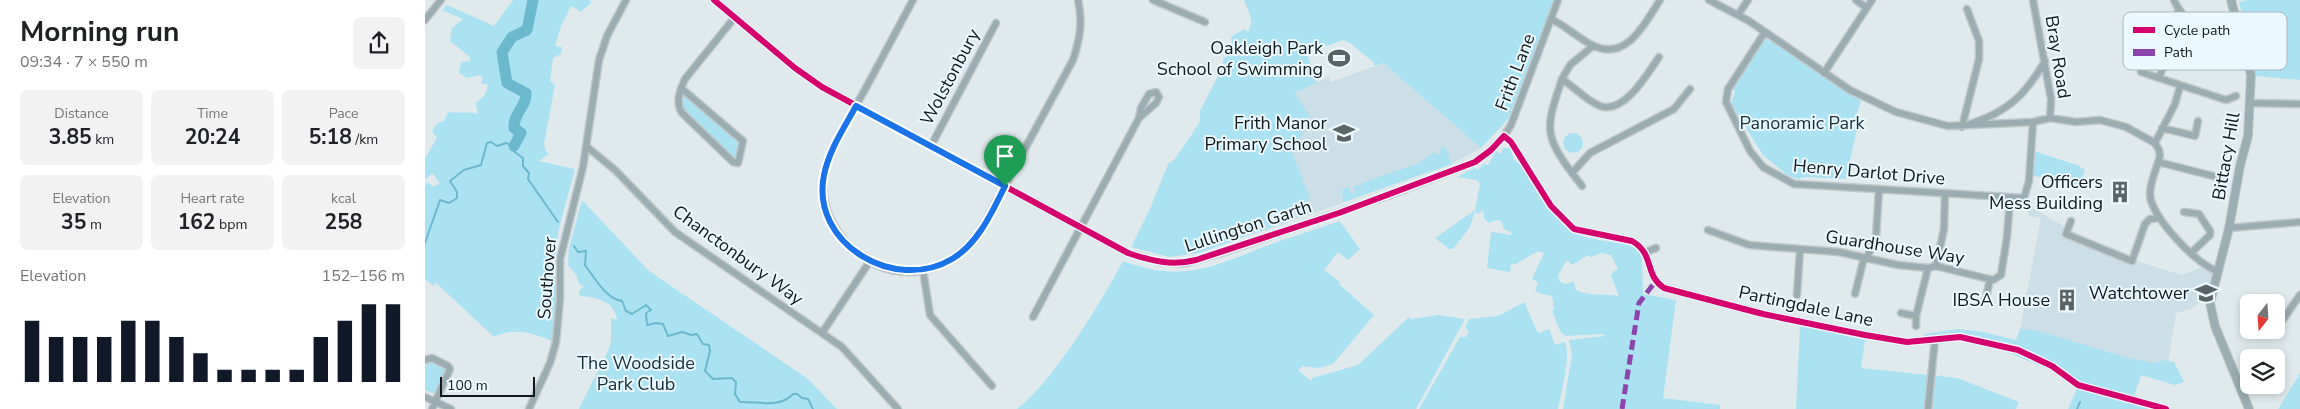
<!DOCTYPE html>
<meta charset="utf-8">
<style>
:root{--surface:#fff;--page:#f2f2f2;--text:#202124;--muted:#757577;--accent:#111827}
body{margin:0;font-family:"Nunito Sans",sans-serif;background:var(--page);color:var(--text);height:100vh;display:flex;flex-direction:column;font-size:19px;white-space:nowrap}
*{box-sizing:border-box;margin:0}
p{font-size:16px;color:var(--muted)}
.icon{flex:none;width:28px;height:28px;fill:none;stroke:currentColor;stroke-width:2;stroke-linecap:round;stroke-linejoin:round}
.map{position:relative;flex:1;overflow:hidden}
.side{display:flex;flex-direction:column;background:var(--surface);width:425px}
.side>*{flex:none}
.needle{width:32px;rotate:197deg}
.fabs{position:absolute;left:1815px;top:294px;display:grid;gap:10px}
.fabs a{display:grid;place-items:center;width:45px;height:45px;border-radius:8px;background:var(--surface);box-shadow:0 2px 8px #0003;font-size:25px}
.scale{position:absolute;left:15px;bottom:12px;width:95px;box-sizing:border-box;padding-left:5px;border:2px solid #12181a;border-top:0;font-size:14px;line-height:18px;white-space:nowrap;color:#12181a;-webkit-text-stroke:4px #ebf9fe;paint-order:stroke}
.pin{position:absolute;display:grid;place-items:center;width:42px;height:42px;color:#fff;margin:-51px -21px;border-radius:50% 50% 50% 0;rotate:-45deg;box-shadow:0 0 5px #0007}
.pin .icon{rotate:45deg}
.round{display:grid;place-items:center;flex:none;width:52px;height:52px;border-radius:8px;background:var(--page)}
.summary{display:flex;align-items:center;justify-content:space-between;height:85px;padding:0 20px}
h1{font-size:28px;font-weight:700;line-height:38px}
.metrics{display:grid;grid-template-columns:repeat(3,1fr);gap:8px;height:85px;padding:5px 20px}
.metrics div{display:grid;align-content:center;border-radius:8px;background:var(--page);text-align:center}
.metrics b{font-size:21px;font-weight:700}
.metrics small{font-size:14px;font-weight:400}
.metrics p{font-size:14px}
.chart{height:140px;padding:10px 20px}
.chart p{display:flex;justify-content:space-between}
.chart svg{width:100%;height:90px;margin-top:5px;stroke:var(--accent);stroke-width:6}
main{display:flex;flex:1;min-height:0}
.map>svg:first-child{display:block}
.built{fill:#ccdfe6}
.green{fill:#abe2f2;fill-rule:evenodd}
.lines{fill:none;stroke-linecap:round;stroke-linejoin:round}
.stream{stroke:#6cb8cd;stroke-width:2}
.river{stroke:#6cb8cd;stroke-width:11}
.minor-casing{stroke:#c0c8ca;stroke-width:9}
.major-casing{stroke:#c0c8ca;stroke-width:10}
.minor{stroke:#9cadb2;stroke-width:6}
.major{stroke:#9baeb2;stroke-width:8}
.quiet{stroke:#8e44ad;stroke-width:5;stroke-dasharray:10 5;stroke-linecap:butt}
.cycleway-casing{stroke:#ebf9fe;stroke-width:9}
.cycleway{stroke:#d6006c;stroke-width:6}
.route-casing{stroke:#fff;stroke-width:10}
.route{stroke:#1a73e8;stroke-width:6}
.labels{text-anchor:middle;stroke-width:4;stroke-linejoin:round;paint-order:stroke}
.poi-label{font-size:18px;fill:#12181a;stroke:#ebf9fe;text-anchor:end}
.street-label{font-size:18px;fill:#12181a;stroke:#ebf9fe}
.park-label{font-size:18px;fill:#172e35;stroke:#ebf9fe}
.key{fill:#ebf9fe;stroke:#aab6ba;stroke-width:1}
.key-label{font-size:14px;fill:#12181a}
</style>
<main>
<section class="side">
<div class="summary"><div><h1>Morning run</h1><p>09:34 · 7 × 550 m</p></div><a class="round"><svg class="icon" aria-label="share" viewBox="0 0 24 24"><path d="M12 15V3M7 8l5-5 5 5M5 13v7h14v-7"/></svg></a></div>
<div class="metrics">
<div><p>Distance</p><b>3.85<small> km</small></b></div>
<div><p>Time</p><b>20:24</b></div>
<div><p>Pace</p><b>5:18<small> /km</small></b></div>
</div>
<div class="metrics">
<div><p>Elevation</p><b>35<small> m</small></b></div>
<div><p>Heart rate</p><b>162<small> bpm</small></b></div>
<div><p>kcal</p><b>258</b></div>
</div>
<div class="chart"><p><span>Elevation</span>152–156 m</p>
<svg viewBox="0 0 160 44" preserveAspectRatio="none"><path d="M5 44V14M15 44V22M25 44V22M35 44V22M45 44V14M55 44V14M65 44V22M75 44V30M85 44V38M95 44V38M105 44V38M115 44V38M125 44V22M135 44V14M145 44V6M155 44V6"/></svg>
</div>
</section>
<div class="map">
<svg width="1875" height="409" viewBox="0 0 1875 409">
<rect width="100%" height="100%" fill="#e0eaed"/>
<path class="built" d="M958 63 1056 148 1029 163 836 232 869 93 904 77 906 82Z
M1600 203 1679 251 1757 275 1781 266 1792 271 1786 294 1766 309 1751 313 1742 369 1595 329 1616 218 1604 216Z"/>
<path class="green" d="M88 0H165L166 3 156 12 146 6 136 26 130 46 137 47 136 54 128 58 125 81 130 85 119 144 121 151 124 154 114 161 150 169 134 228 129 260 131 294 127 341C108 333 88 327 69 337L10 282 9 286 0 279V187L2 182 9 187 15 183 7 173 0 180V158L12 138 7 131 13 123 19 121 23 112C33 114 42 111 53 114L51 103C57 98 64 93 62 84H56L58 79 55 75 42 78 34 73 36 62 45 61V57L25 41 27 28 38 19 17 10 22 5 69 26Z
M819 0H1129L1083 119 1056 148 958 63 950 66 948 62 925 43 918 40 902 46 889 43 882 47V54L892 83 869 93 885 116 877 120 879 124 876 138 863 142 884 196 883 202 861 212V222L774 253 744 257 706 247 724 211 743 164 750 159 775 122V111L798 66V58L804 56 808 52 806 37 819 29 823 32C830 21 823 11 819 0Z
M1822 0H1875V80L1831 76 1814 2Z
M1344 38 1436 101 1427 127 1432 129 1421 179 1381 177 1373 179 1362 175 1338 155 1306 104 1310 91 1307 88V86L1338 42Z
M261 95 313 141V154L309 158 260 111 256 106 257 97Z
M1138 143a10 10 0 1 1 20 0a10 10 0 1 1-20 0Z
M1016 146 1021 148 1027 164 918 202 917 190 923 187 927 194H930L929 186 933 185 937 188 936 183 994 163 1009 152 1010 155 1015 154Z
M1079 148H1085L1089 160 1097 166C1108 182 1133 226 1149 233 1168 242 1193 241 1214 248L1217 259 1218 294 1251 300 1238 398 1295 405V409H1138L1147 354 1144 340 1179 336V334L1140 336 1135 331 1127 311 1129 310 1127 296 1113 293 1110 290 1113 282 1107 279 1119 253 1113 251 1091 264H1086L1085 272 1062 268 1066 232 1086 235 1087 233 1079 229 1076 221 1071 220 1064 223 1059 219 1058 210 1053 214 1050 211 1045 227 1028 249H1024L1010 238 1050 210 1055 184 1052 180 1032 177 1049 168 1053 170 1058 164 1063 165 1071 151 1075 154ZM1176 253 1186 255 1193 269 1188 272 1186 276 1194 296C1177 293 1167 297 1151 290L1149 282 1140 284 1134 281 1133 275 1142 260 1147 265 1163 255 1167 257Z
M1609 151 1655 166V168L1660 169 1655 186 1643 181 1641 186 1627 178 1608 176Z
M157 200 224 271 383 379 412 409H154L184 349 186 341V318L192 320C190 301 171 297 155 296L154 291 159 287 153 282 152 276 143 265 144 248Z
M915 221 935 249 923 260 913 252 899 270 915 282 914 284 949 315 908 364 894 368 878 366 873 370 886 381 887 378 933 365 984 317 986 319 1014 315 1040 319 991 409H592C628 382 676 302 698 261 759 284 789 266 846 244 869 236 892 229 915 221Z
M1099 302 1113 333 1124 329 1130 345 1140 342C1146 357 1136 393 1133 409H994L1035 337H1041L1044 331 1040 328 1044 319 1073 316Z
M1375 325 1440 340 1436 368 1532 378 1594 402 1591 409H1371Z
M1533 329 1558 332 1591 340 1595 329 1613 331 1700 357 1728 363 1740 360 1749 362 1759 382 1750 385 1716 375 1709 397 1655 383 1549 338 1500 339 1498 334Z
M5 360 20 366 22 369 10 394 0 390V367Z
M1875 373V409H1853L1854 408Z
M1653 386 1728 409H1643Z"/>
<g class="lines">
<path class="stream" d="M0 243 15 200 24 203 32 198V192L25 181 39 170 56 165 62 143 66 142 72 146 81 143 89 146 87 150 98 158V166L104 173 103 179 133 222
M149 246 153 252 161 251 160 265C169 277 181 299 197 301L201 311 207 314 221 305 226 310 221 313 222 325 231 323 238 324 243 336 257 332 266 335 272 334 278 344 284 345 285 351 280 371 288 379 307 378 311 382 310 394 315 402C333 401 354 409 368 394H372L377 398 383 399 388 409
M1652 409 1655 402"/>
<path class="river" d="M89 146 96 133 89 128C88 113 102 107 101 93L82 83 77 52 87 37 102 30 108 0"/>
<g class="minor-casing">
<path id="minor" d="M289 0 370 68 397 87 703 253 734 262 749 263H761L796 253 965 195 1050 162 1066 150 1079 136 1086 125 1133 0
M488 0C469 35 451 70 432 104 420 126 403 151 399 176 393 218 426 260 466 270 501 278 531 261 553 235L648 60C655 39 658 21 653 0
M728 0 780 22
M1284 0 1324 21 1425 90 1471 112 1523 126 1608 122 1625 118 1651 122 1675 120 1701 127 1730 143
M1431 0 1442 8
M1608 0 1626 99 1625 118
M1749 0C1754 14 1768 22 1774 36 1783 58 1756 57 1744 47L1743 37 1753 11
M1313 15 1323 0
M1126 19C1141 26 1154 39 1169 46 1202 61 1220 23 1235 0
M0 20 16 0
M1340 32 1303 89 1301 102 1325 151 1338 167 1369 184 1599 198 1604 181 1608 122
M1168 46 1145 65 1137 79C1149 87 1162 101 1175 106 1199 115 1223 73 1234 57
M1716 72 1734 78 1741 59
M1399 73 1447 0
M1734 78 1801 100 1811 96
M1137 79C1122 125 1117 133 1147 173L1165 153 1249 109 1265 89
M1755 86 1750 104 1730 143 1734 150 1735 156C1732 168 1725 181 1725 194 1725 216 1772 265 1792 271
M256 88 318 141 313 163 308 162 257 113C250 102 255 90 260 79L310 17
M1825 103 1875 104
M1545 124C1583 112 1601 94 1620 61
M1537 127 1554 59V41L1542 9
M1737 128 1770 136 1773 121
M1079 136 1086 142 1126 206 1149 229 1207 241C1230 254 1219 275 1239 288L1338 314 1440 335 1482 342 1535 337 1593 350 1627 366 1653 385 1741 409
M161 146 190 170 250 232 417 347 473 409
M506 146 571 23
M1733 162 1792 177
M1147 173 1157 186
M1759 212 1774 214 1785 231V235L1767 252
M1646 221 1641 234 1707 261 1720 224 1725 219 1734 218
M1804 228 1875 222
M1283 230 1324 245 1414 252 1473 265 1503 268 1511 266 1568 280 1576 275 1582 237 1585 199
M1221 252 1231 248
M1442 258 1451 237 1454 189
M1511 266 1519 229 1520 194
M498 270 505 315 567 386
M1430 294 1439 258
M1372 295 1375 249
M1561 298 1565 279
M1476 313 1491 316
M608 317 714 118 716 108 724 94 731 92 734 97 731 103 714 118
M1857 321 1875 295
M1491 326V316L1503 268
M397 333 445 261
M0 360 7 358 23 366 25 369 7 409
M0 397 26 409
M104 409 125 363 131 342 135 298V259L158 167 174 60 182 36 201 0
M1503 409 1510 339"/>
</g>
<g class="major-casing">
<path id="major" d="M1806 0 1826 75 1823 136 1815 166 1804 228 1785 303 1790 326 1824 409"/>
</g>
<use href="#minor" class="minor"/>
<use href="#major" class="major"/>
<path class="quiet" d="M1197 409 1214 303 1230 282"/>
<g class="cycleway-casing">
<path id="cycleway" d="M289 0 370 68 397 87 703 253C726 261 747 266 771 260L914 213 1050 162 1066 150 1079 136 1086 142 1126 206 1149 229 1207 241C1230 254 1219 275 1239 288L1338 314 1440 335 1482 342 1535 337 1593 350 1627 366 1653 385 1741 409"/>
</g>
<use href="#cycleway" class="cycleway"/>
</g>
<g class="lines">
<g class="route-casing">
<path id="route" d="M431 106 580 186C567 212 553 244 527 259 470 293 385 244 399 175 404 150 419 128 431 106Z"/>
</g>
<use href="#route" class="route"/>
</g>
<defs>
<g id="stadium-bare" transform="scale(1.725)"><path d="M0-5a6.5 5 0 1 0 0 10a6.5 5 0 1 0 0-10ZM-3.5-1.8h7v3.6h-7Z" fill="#5a6264" stroke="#ebf9fe" stroke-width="2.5" paint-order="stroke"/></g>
<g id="school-bare" transform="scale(1.725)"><path d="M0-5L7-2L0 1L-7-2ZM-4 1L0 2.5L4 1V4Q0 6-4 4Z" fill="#5a6264" stroke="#ebf9fe" stroke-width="2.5" paint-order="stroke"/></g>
<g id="building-bare" transform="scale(1.725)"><path d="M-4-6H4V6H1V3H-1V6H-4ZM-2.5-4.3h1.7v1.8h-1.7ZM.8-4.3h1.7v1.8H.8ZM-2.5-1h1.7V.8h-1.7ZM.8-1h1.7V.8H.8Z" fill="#5a6264" stroke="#ebf9fe" stroke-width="2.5" paint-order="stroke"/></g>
</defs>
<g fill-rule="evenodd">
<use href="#stadium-bare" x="914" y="58"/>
<use href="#school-bare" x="919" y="133"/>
<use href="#building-bare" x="1695" y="192"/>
<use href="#school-bare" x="1781" y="293"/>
<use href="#building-bare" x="1642" y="300"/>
</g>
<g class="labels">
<g class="poi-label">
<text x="898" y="54">Oakleigh Park<tspan x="898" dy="21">School of Swimming</tspan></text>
<text x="902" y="129">Frith Manor<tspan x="902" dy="21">Primary School</tspan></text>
<text x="1678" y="188">Officers<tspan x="1678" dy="21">Mess Building</tspan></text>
<text x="1764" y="299">Watchtower</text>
<text x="1625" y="306">IBSA House</text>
</g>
<g class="street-label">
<text transform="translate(1633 57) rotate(81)" y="6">Bray Road</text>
<text transform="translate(1090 72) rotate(-69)" y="6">Frith Lane</text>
<text transform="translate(525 77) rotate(-62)" y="6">Wolstonbury</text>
<text transform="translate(1801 156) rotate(-80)" y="6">Bittacy Hill</text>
<text transform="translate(1444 172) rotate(5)" y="6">Henry Darlot Drive</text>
<text transform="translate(823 226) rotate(-18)" y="6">Lullington Garth</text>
<text transform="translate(1470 247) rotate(9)" y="6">Guardhouse Way</text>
<text transform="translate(313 255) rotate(36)" y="6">Chanctonbury Way</text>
<text transform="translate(122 278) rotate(-86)" y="6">Southover</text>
<text transform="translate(1381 306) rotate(12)" y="6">Partingdale Lane</text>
</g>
<g class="park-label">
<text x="1377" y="129">Panoramic Park</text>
<text x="211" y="369">The Woodside<tspan x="211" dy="21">Park Club</tspan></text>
</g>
</g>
<rect x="1698" y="12" width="164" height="58" rx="8" class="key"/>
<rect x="1708" y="27" width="22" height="6" fill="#d6006c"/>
<rect x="1708" y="49" width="22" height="7" fill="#8e44ad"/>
<g class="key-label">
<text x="1739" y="35">Cycle path</text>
<text x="1739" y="57">Path</text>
</g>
</svg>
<div class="fabs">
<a><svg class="needle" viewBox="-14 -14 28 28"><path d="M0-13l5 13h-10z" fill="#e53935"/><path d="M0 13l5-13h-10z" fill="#757577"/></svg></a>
<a><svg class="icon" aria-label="layers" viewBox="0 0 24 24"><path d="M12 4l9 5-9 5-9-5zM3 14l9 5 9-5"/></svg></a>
</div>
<div class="scale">100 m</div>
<div class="pin" style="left:580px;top:186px;background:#1e9e55"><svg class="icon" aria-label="arrive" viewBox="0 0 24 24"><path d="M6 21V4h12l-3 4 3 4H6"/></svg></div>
</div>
</main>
